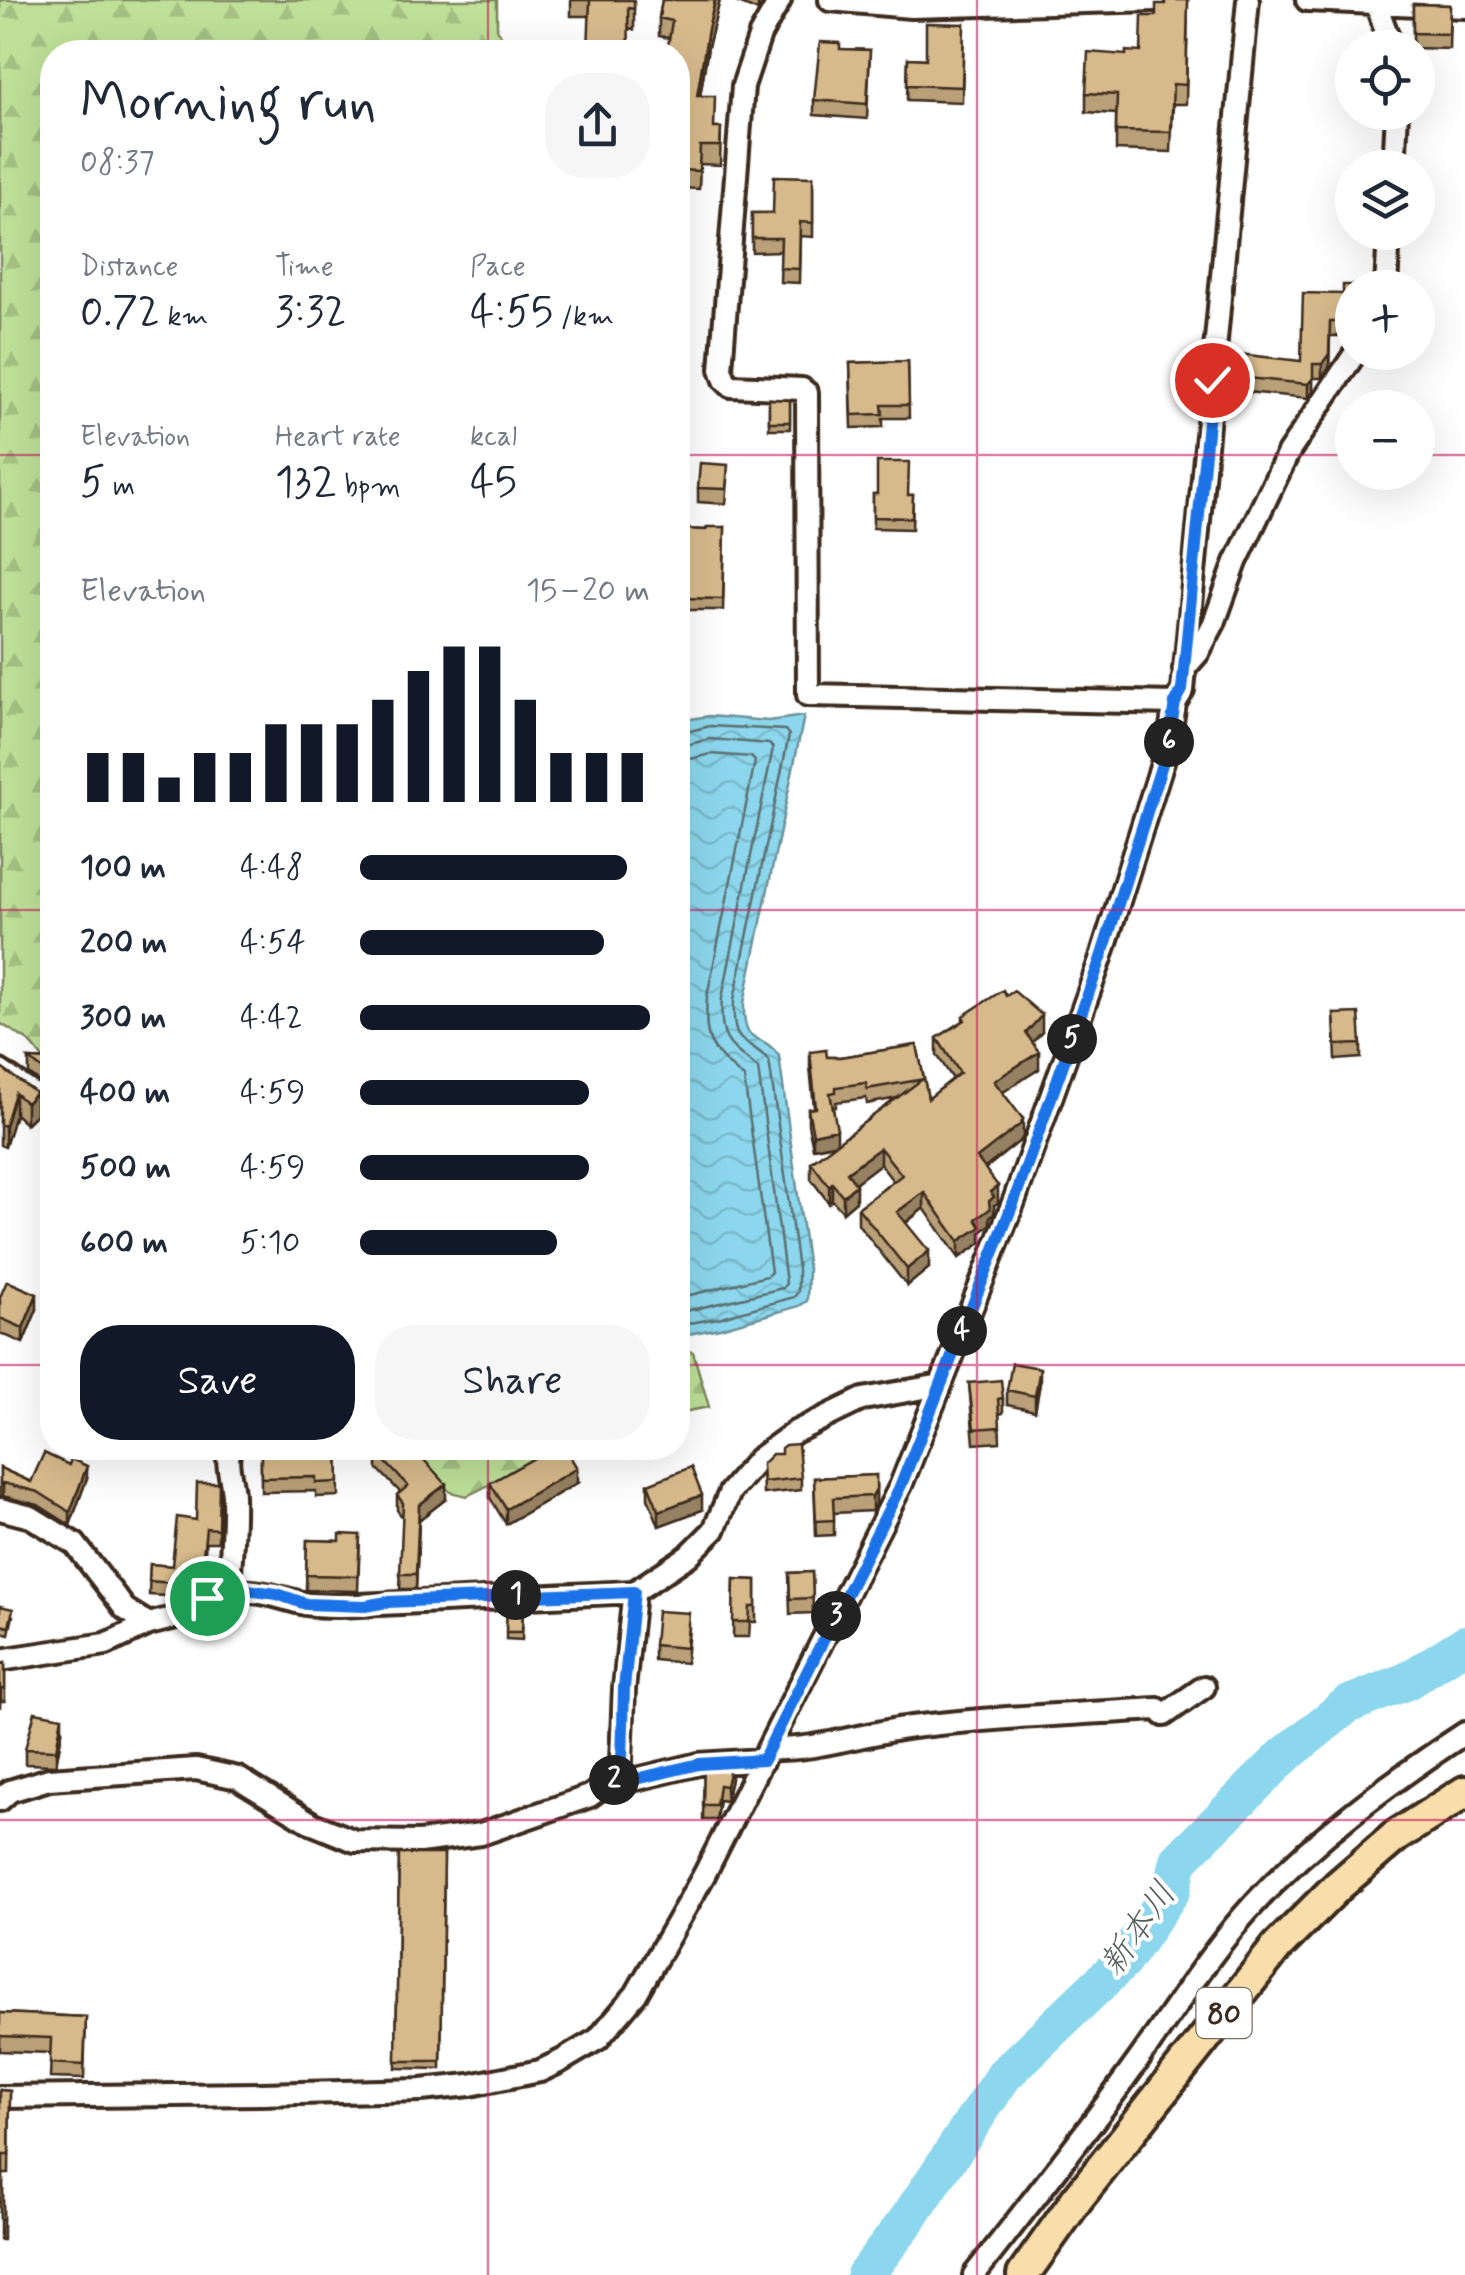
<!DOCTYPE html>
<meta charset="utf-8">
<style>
:root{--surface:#fff;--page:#f6f6f7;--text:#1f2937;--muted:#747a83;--accent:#111827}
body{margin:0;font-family:Mynerve,"Klee One",sans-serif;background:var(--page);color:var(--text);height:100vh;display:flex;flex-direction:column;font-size:38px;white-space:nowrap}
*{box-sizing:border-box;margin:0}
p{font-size:32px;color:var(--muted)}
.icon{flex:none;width:55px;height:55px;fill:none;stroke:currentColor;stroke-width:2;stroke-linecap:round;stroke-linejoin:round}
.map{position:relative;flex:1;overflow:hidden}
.side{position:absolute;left:40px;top:40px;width:650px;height:1420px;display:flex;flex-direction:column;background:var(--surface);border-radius:40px;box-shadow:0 10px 40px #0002}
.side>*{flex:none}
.buttons{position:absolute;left:1335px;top:30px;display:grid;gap:20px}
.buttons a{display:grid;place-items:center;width:100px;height:100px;border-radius:50%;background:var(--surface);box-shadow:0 10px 40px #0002;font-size:50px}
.pin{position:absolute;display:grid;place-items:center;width:85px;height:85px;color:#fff;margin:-42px;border:5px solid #fff;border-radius:50%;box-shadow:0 2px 10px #0007}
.km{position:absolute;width:50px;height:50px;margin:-25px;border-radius:50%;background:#222;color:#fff;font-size:28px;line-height:50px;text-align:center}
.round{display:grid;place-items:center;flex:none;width:105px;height:105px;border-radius:40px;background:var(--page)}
.overview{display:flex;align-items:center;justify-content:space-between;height:170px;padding:0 40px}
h1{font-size:55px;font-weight:600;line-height:75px}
.figures{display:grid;grid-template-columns:repeat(3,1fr);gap:15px;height:170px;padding:10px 40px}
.figures div{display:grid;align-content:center}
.figures b{font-size:42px;font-weight:600}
.figures small{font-size:28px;font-weight:400}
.figures p{font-size:28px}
.chart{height:280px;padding:20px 40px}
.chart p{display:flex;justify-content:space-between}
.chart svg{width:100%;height:180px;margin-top:10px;stroke:var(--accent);stroke-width:6}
.cta{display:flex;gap:20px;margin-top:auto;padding:20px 40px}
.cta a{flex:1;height:115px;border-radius:40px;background:var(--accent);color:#fff;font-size:40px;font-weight:600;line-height:115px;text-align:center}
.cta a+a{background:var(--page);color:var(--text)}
ul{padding:0 40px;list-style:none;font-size:32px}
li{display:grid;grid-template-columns:160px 120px 1fr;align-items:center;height:75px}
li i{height:25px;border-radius:12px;background:var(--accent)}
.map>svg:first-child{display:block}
.forest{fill:url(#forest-firs);stroke:#7c855c;stroke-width:2.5}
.water{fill:url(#water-waves);stroke:#6c929a;stroke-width:2.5}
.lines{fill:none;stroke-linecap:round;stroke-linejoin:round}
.shore{stroke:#5b6f71;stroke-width:2.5}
.river{stroke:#8cd7ed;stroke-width:38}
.minor-casing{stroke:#3b2a1e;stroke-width:28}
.primary-casing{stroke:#3b2a1e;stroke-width:38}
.minor{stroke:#fff;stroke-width:20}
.primary{stroke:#f8deab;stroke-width:30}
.wall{fill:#b9a078;stroke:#3b2a1e;stroke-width:2.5;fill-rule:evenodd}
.shaded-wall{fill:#968262;stroke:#3b2a1e;stroke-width:2.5}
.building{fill:#d7ba8c;stroke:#3b2a1e;stroke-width:2.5}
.route-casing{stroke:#fff;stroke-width:20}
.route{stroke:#1a73e8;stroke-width:12}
.grid{fill:none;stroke:#c2185b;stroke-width:2.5;stroke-opacity:0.55}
.labels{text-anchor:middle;stroke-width:8;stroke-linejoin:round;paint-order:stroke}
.shield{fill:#fff;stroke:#766a62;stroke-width:2.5}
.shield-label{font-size:30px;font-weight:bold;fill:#3b2a1e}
.water-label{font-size:35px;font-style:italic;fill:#535e5c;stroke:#fff}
</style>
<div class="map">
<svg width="1465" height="2275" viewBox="0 0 1465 2275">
<defs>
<pattern id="forest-firs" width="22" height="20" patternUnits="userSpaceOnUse" patternTransform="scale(2.5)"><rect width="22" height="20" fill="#bee099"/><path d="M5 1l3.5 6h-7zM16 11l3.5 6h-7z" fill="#a4c083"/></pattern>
<pattern id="water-waves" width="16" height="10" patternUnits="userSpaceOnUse" patternTransform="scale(2.5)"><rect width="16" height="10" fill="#8cd7ed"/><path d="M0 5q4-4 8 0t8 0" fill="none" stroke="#7ab9cb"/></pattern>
</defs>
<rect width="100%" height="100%" fill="#fff"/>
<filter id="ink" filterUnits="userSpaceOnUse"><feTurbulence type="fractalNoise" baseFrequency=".01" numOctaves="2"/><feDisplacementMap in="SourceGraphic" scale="20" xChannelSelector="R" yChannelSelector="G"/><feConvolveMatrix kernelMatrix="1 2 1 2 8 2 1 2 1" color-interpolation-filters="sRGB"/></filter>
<g filter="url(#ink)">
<path class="forest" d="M0 0H497V29L510 52H52V1070L30 1042 0 1023Z
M678 1349 693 1352 709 1407 678 1413Z
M412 1448H562L467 1496 450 1492Z"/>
<path class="water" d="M709 716 768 721 804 716 744 1003C743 1051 759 1028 779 1056L808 1269 807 1301 799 1306 720 1328 678 1336V728L691 719Z"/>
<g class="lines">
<path class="shore" d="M678 734 710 726 785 730 789 735 734 1000C732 1048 742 1034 769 1060L798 1269V1292L794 1297 718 1318 678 1325
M678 747 710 739 769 744 773 748 722 998C719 1041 727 1044 758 1068L786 1283 783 1288 678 1313
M678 762 711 754 751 757 755 761 707 997C704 1044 710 1049 744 1078L771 1272 767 1276 678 1298"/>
<path class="river" d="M865 2275 908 2219 1004 2075 1123 1961 1172 1890 1179 1860 1284 1756 1347 1705 1407 1681 1465 1644"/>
<g class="minor-casing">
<path id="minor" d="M780 0 760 35 743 86 721 369 725 380 731 386 802 389 807 393 808 695 1175 703
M830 0 911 7 1157 0
M1307 0 1465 7
M1376 4 1392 48
M1394 168 1397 112
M1386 288 1389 232
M1184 669 1198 653 1214 623 1236 562 1288 453 1356 352
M0 1071 38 1097 52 1111
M230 1448C225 1465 232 1478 233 1495 234 1528 231 1561 228 1593 258 1588 278 1598 306 1604 317 1606 328 1606 338 1606L634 1592 688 1556 714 1530 730 1492 758 1459 795 1432 863 1399 941 1385
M0 1509 31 1517 75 1544 125 1609 149 1624
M0 1660 106 1644 149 1624 184 1615 207 1599 228 1593
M768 1749C816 1751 864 1733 912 1727 994 1717 1076 1714 1158 1709L1164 1715 1204 1687
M612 1780 624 1782 699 1764 763 1760
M0 1800 10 1791 49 1779 196 1769 238 1778 313 1824 355 1841 419 1842 481 1834 590 1796 612 1780 621 1761 624 1689 634 1592
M0 2097 260 2094 421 2090 470 2085 540 2071 561 2061 598 2039 636 1994 704 1875 901 1485 1014 1201 1101 958 1168 745 1175 703 1183 690 1248 0
M974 2275C1031 2203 1087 2132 1140 2058 1177 2006 1210 1952 1253 1905 1315 1837 1389 1783 1465 1733"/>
</g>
<g class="primary-casing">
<path id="primary" d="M1023 2275 1077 2199 1277 1947 1338 1886 1396 1836 1465 1792"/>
</g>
<use href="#minor" class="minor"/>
<use href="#primary" class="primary"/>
</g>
<path class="wall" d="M571 0H634V30L589 16H571Z
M662 0H720L708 47 700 96 714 128H721L720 165 700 164 699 189 678 188V52L669 38 659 36V18Z
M731 0H765L758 11Z
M1188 0 1186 104H1173L1171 152 1116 150V114L1086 112V93L1126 55 1141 52 1156 16 1165 4Z
M1413 4 1450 5 1449 49 1413 48Z
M964 24 962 102 907 100 908 58 926 59Z
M840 49 870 50 867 119 814 115V100Z
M813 177V237L800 236 799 283 780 282 781 251 752 252V213H773Z
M1352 288V314H1345V336H1330L1329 368 1322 378H1313V392L1308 398 1236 391V377L1301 361Z
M908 361 909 418H883V427L852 428 850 363Z
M769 399 790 400V429H769Z
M728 480 726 504 698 502V488Z
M873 494 913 495 912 529 873 528Z
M725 527 723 610H681V529L706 530Z
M1006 996 1042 1032 1032 1042 1039 1069 1002 1092 1023 1136 1021 1140 985 1169 998 1203 994 1205V1214L990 1217V1225L981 1232V1243L959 1258 924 1208 906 1223 929 1268 907 1286 858 1224V1208L893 1181 880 1164 855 1183 856 1201 843 1212 832 1200 829 1203 811 1179V1162L836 1144 813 1148 808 1124V1109L814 1108 810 1067V1052L827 1057H840L917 1045 928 1099 953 1079 937 1055V1038L963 1021V1016ZM866 1098 867 1104 897 1098 837 1143 833 1108 836 1107V1102Z
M1334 1014 1361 1044V1058L1336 1060Z
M29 1059 52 1060 51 1091 29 1074Z
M0 1067 36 1114 26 1124 15 1114 5 1147 0 1145Z
M0 1297 37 1309 23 1343 0 1333Z
M969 1383 1003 1398V1413L999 1414 1000 1442 974 1444Z
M1040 1383 1035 1411 1007 1405V1390Z
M261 1448 315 1450 338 1449 339 1496 316 1497V1491L261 1492Z
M377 1453 446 1499 419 1520 416 1589H400L403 1518 397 1510V1495L400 1492 377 1468Z
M762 1464 801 1478V1490L763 1494Z
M0 1468 31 1482 87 1478 70 1525 38 1505 3 1496 0 1497Z
M876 1475V1504L872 1511 834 1513V1535L816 1536 814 1478Z
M219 1483 218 1542H206L202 1579 197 1578 196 1590 186 1597 149 1595 150 1564 172 1566 196 1520Z
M490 1483H577L506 1524 490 1498Z
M648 1484 702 1510 659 1526 648 1498Z
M360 1535 358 1591 306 1590 307 1540 340 1541Z
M812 1572 813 1613 790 1614 789 1573Z
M734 1579 756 1580V1622H750L749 1637H733Z
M507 1605 523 1606 522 1640 506 1639Z
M0 1606 13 1616 9 1634 0 1632Z
M689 1628 686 1663 654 1660V1645Z
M5 1663V1701H1L0 1664Z
M62 1732 56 1765 25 1764V1749Z
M704 1763 731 1779 726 1801 719 1800 716 1820H703Z
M399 1854H444L441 2069 396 2068Z
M0 2013 86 2017 84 2079 50 2078 51 2053 0 2051Z
M0 2090 10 2091 9 2174H3V2240H0Z"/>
<path class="shaded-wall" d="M715 0H720L708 47 697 114V96L708 29Z
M758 0H765L758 11Z
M1330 322 1329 368 1322 378V364Z
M1313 378V392L1308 398V384Z
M1042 1015V1032L1026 1049V1033Z
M1039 1052V1069L994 1098V1081Z
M15 1093V1114L5 1147V1126Z
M36 1093V1114L26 1124V1103Z
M1023 1119V1136L1021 1140 977 1174V1158Z
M837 1129V1143L813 1148V1134Z
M880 1148V1164L847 1189V1172Z
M832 1183V1200L829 1203V1186Z
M856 1185V1201L843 1212V1196Z
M998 1186V1203L994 1205V1214L990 1217V1225L981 1232V1243L959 1258V1241L976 1219 990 1192Z
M924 1192V1208L897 1229V1212Z
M929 1251V1268L907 1286V1269Z
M37 1294V1309L23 1343V1328Z
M1040 1368V1383L1035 1411V1396Z
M87 1466V1478L70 1525V1512Z
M577 1468V1483L506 1524V1509Z
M3 1483V1496L0 1497V1484Z
M446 1484V1499L419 1520 416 1589 419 1505Z
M876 1489V1504L872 1511V1496Z
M702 1495V1510L659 1526V1511Z
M197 1565 196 1590 186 1597V1584Z
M62 1717V1732L56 1765V1750Z
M731 1764V1779L726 1801V1786Z"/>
<path class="building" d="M590 0H634V9L628 8 629 52H588Z
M662 0H715L708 29 697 96H715L714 128H721L720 146H700L699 171 678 170V52H667L672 21 659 18Z
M1165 0H1188L1186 85 1173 84 1171 132 1116 131 1117 95 1086 93 1088 52 1126 55V51L1141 52 1142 16H1156V4H1165Z
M1413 4 1450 5 1449 34 1413 33Z
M926 23 964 24 962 87 907 85 908 58 926 59Z
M820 42 840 43V49L870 50 867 104 814 100Z
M774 176 813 177V223L800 222 799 269 780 268 781 238H752V213H773Z
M1343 285H1364V288H1352V301L1345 300V322H1330L1329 354 1322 364H1313V378L1308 384 1236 377 1238 354 1301 361 1303 293 1343 294Z
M908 361 909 405H882L883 414 852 415 850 363Z
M769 399 790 400V422H769Z
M877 462H909L908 495H913L912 518 873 517V494H877Z
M700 463 728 465 726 489 698 488Z
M707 527H725L723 599 681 598V529L706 530Z
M1003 990 1006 996 1014 991 1042 1015 1026 1033 1039 1052 994 1081 1023 1119 1021 1124 977 1158 998 1186 990 1192 994 1197 989 1201 990 1209 976 1219 981 1227 959 1241 924 1192 897 1212 929 1251 907 1269 858 1208 902 1175 880 1148 847 1172 856 1185 843 1196 832 1183 829 1186 811 1162 924 1078 928 1099 960 1073 937 1038 965 1020 963 1016Z
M1359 1013 1361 1044 1336 1045 1334 1014Z
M917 1045 924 1079 867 1089 866 1083 836 1087V1092L830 1093 837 1129 813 1134 808 1109 816 1108 810 1052 826 1050 827 1057H840Z
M29 1059 52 1060 51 1076Z
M0 1067 36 1093 26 1103 15 1093 5 1126 0 1124Z
M7 1281 37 1294 23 1328 0 1318V1297Z
M1012 1363 1040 1368 1035 1396 1007 1390Z
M1001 1380 1003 1398 998 1399 1000 1427 974 1429 969 1383Z
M798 1444 801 1478 763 1482 762 1464 772 1454H781V1448L785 1445Z
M261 1448H315V1450L338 1449 339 1482 316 1483V1477L261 1478Z
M383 1448H413L446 1484 419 1505 416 1574H400L403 1503 397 1495 408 1486 377 1453Z
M552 1448H565L577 1468 506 1509 490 1483Z
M44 1453 69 1465 71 1459 87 1466 70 1512 38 1492 3 1483 0 1484V1468L31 1482Z
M691 1467 702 1495 659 1511 648 1484Z
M876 1475V1489L872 1496 833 1498 834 1520 816 1521 814 1478Z
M197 1483H219L218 1529 206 1528 202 1565H197L196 1577 186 1584 149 1581 150 1564 172 1566 177 1517 196 1520Z
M340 1534 360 1535 358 1576 306 1575 307 1540 340 1541Z
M812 1572 813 1598 790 1599 789 1573Z
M734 1579 756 1580V1607H750L749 1622H733Z
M507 1605 523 1606 522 1632H506Z
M0 1606 13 1609 9 1627 0 1625Z
M657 1611 689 1613 686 1648 654 1645Z
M5 1663V1689H1L0 1708V1664Z
M35 1712 62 1717 56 1750 25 1749Z
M704 1763 731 1764 726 1786 719 1785 716 1805H703Z
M399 1854H444L441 2061H396Z
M0 2013 86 2017 84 2065 50 2063 51 2038 0 2036Z
M0 2090 10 2091 9 2155H3V2220H0Z"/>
</g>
<g class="lines" filter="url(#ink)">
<g class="route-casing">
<path id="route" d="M207 1598 247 1590 277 1594 306 1604 365 1606 387 1602 634 1592 624 1688 622 1761 612 1780 624 1782 699 1764 763 1760 901 1485 1014 1201 1101 958 1168 745 1175 703 1182 690 1212 380"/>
</g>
<use href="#route" class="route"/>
</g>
<path class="grid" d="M488 0V52M977 0V2275M0 455H52M678 455H1352M1418 455H1465M0 910H52M678 910H1465M0 1365H52M678 1365H1465M488 1448V2275M0 1820H1465"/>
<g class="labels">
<rect class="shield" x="1196.5" y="1988" width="55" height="50" rx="8"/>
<g class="shield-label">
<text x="1224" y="2023">80</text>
</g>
<g class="water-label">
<text transform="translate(1137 1928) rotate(-55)" y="12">新本川</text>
</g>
</g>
</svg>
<div class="buttons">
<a><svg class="icon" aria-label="locate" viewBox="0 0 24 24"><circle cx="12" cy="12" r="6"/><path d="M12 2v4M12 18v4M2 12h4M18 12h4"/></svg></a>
<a><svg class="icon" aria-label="layers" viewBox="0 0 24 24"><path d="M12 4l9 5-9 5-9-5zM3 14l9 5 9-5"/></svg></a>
<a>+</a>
<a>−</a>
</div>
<div class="pin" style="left:207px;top:1598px;background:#1e9e55"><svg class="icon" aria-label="arrive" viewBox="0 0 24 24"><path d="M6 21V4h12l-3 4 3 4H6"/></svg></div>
<div class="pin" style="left:1212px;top:380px;background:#d93025"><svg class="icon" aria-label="check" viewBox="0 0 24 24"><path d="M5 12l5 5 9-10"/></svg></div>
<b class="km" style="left:516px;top:1595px">1</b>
<b class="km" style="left:614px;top:1780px">2</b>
<b class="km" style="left:836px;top:1616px">3</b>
<b class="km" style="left:962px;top:1331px">4</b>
<b class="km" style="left:1072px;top:1039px">5</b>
<b class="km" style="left:1169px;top:742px">6</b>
<section class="side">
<div class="overview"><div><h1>Morning run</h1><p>08:37</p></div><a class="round"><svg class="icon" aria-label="share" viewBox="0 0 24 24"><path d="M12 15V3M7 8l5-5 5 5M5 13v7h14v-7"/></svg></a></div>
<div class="figures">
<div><p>Distance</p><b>0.72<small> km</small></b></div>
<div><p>Time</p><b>3:32</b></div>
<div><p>Pace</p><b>4:55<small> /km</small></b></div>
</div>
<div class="figures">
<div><p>Elevation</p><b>5<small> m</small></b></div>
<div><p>Heart rate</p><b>132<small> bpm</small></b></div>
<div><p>kcal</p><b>45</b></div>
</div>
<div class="chart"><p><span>Elevation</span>15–20 m</p>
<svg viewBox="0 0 160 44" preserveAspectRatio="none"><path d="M5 44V32M15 44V32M25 44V38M35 44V32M45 44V32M55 44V25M65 44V25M75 44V25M85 44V19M95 44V12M105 44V6M115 44V6M125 44V19M135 44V32M145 44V32M155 44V32"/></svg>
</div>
<ul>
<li><b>100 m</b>4:48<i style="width:92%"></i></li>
<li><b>200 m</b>4:54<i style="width:84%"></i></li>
<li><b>300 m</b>4:42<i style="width:100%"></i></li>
<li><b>400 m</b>4:59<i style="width:79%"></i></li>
<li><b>500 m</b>4:59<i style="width:79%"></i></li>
<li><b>600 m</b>5:10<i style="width:68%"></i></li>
</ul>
<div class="cta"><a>Save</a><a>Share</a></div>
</section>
</div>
